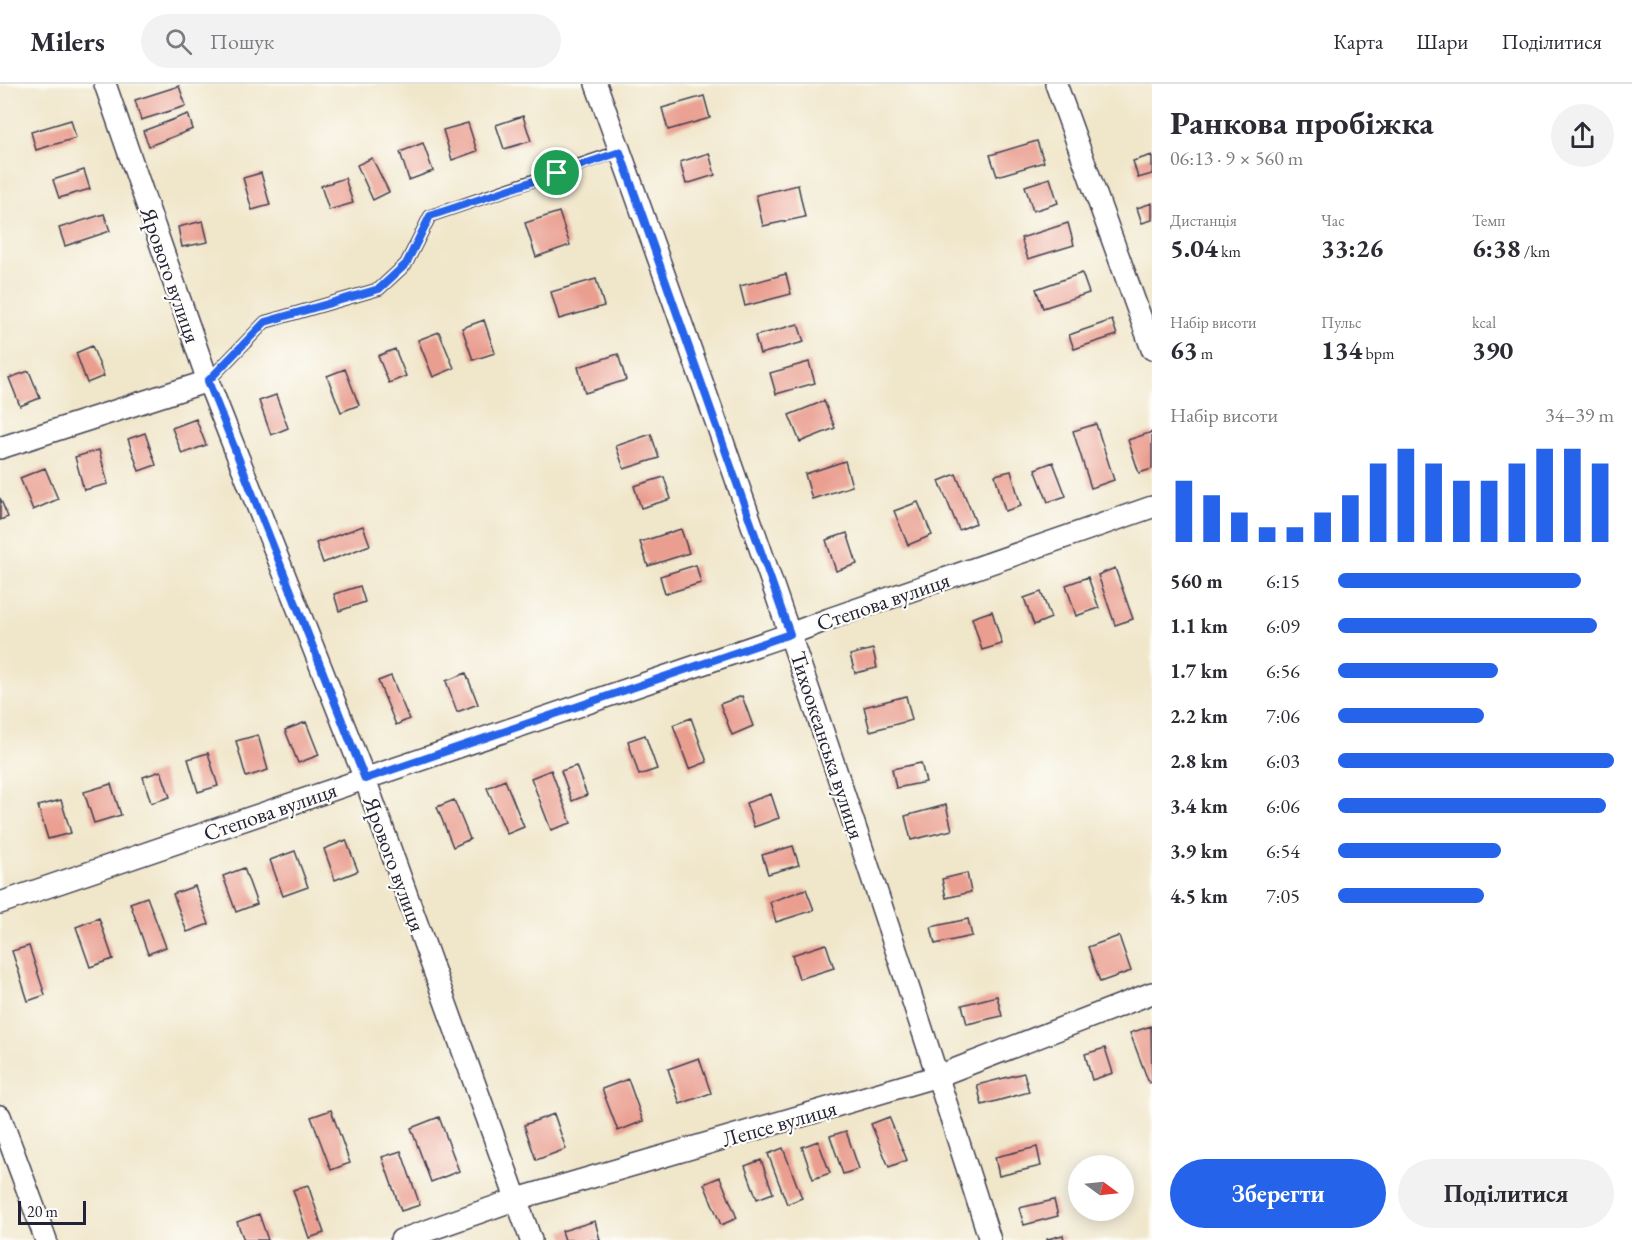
<!DOCTYPE html>
<html lang="uk">
<meta charset="utf-8">
<style>
:root{--surface:#fff;--page:#f2f2f3;--text:#2b2b33;--muted:#7c7c81;--line:#e1e1e2;--accent:#2563eb}
body{margin:0;font-family:"EB Garamond",serif;background:var(--page);color:var(--text);height:100vh;display:flex;flex-direction:column;font-size:22px;white-space:nowrap}
*{box-sizing:border-box;margin:0}
p{font-size:20px;color:var(--muted)}
.icon{flex:none;width:33px;height:33px;fill:none;stroke:currentColor;stroke-width:2;stroke-linecap:round;stroke-linejoin:round}
.map{position:relative;flex:1;overflow:hidden}
.drawer{display:flex;flex-direction:column;background:var(--surface);width:480px}
.drawer>*{flex:none}
.needle{width:39px;rotate:105deg}
.fabs{position:absolute;left:1068px;top:1071px;display:grid;gap:12px}
.fabs a{display:grid;place-items:center;width:66px;height:66px;border-radius:50%;background:var(--surface);box-shadow:0 3px 15px #0003;font-size:30px}
.scale{position:absolute;left:18px;bottom:15px;width:68px;box-sizing:border-box;padding-left:6px;border:3px solid #22223b;border-top:0;font-size:16px;line-height:21px;white-space:nowrap;color:#22223b;-webkit-text-stroke:4px #fdfcf7;paint-order:stroke}
.pin{position:absolute;display:grid;place-items:center;width:51px;height:51px;color:#fff;margin:-26px;border:3px solid #fff;border-radius:50%;box-shadow:0 2px 6px #0007}
.round{display:grid;place-items:center;flex:none;width:63px;height:63px;border-radius:32px;background:var(--page)}
.overview{display:flex;align-items:center;justify-content:space-between;height:102px;padding:0 18px}
h1{font-size:33px;font-weight:700;line-height:45px}
.metrics{display:grid;grid-template-columns:repeat(3,1fr);gap:9px;height:102px;padding:6px 18px}
.metrics div{display:grid;align-content:center}
.metrics b{font-size:26px;font-weight:700}
.metrics small{font-size:16px;font-weight:400}
.metrics p{font-size:16px}
.chart{height:168px;padding:12px 18px}
.chart p{display:flex;justify-content:space-between}
.chart svg{width:100%;height:108px;margin-top:6px;stroke:var(--accent);stroke-width:6}
.primary-button{display:flex;gap:12px;margin-top:auto;padding:12px 18px}
.primary-button a{flex:1;height:69px;border-radius:36px;background:var(--accent);color:#fff;font-size:24px;font-weight:700;line-height:69px;text-align:center}
.primary-button a+a{background:var(--page);color:var(--text)}
ul{padding:0 18px;list-style:none;font-size:20px}
li{display:grid;grid-template-columns:96px 72px 1fr;align-items:center;height:45px}
li i{height:15px;border-radius:8px;background:var(--accent)}
header{display:flex;align-items:center;gap:36px;box-sizing:border-box;height:84px;padding:0 30px;background:var(--surface);border-bottom:2px solid var(--line)}
header strong{font-size:28px}
nav{display:flex;gap:33px;margin-inline-start:auto;font-size:21px}
.search{width:420px;height:54px;background:var(--page);display:flex;align-items:center;gap:15px;box-sizing:border-box;padding:0 21px;border-radius:33px;color:var(--muted);font-size:22px}
main{display:flex;flex:1;min-height:0}
.map>svg:first-child{display:block}
.building{fill:#ea9e90}
.lines{fill:none;stroke-linecap:round;stroke-linejoin:round}
.lane-casing{stroke:#413f50;stroke-width:14}
.street-casing{stroke:#413f50;stroke-width:24}
.lane{stroke:#fff;stroke-width:10}
.street{stroke:#fff;stroke-width:21}
.route-casing{stroke:#fff;stroke-width:12}
.route{stroke:#2563eb;stroke-width:8}
.labels{text-anchor:middle;stroke-width:4.5;stroke-linejoin:round;paint-order:stroke}
.street-label{font-size:22px;fill:#22223b;stroke:#fdfcf7}
</style>
<header>
<strong>Milers</strong>
<div class="search"><svg class="icon" aria-label="search" viewBox="0 0 24 24"><circle cx="10" cy="10" r="6"/><path d="M15 15l6 6"/></svg>Пошук</div>
<nav><a>Карта</a><a>Шари</a><a>Поділитися</a></nav>
</header>
<main>
<div class="map">
<svg width="1152" height="1156" viewBox="0 0 1152 1156">
<rect width="100%" height="100%" fill="#fdfcf7"/>
<filter id="ink" filterUnits="userSpaceOnUse"><feTurbulence type="fractalNoise" baseFrequency=".0167" numOctaves="2"/><feDisplacementMap in="SourceGraphic" scale="12" xChannelSelector="R" yChannelSelector="G"/><feConvolveMatrix kernelMatrix="1 2 1 2 8 2 1 2 1" color-interpolation-filters="sRGB"/></filter>
<filter id="wash" filterUnits="userSpaceOnUse"><feTurbulence type="fractalNoise" baseFrequency=".008" numOctaves="4" result="noise"/><feDisplacementMap in="SourceGraphic" scale="24" xChannelSelector="R" yChannelSelector="G"/><feGaussianBlur stdDeviation="1.35" result="paint"/><feColorMatrix in="noise" values="0 0 0 0 0 0 0 0 0 0 0 0 0 0 0 0 0 1.4 0 .05"/><feComposite in="paint" operator="in"/></filter>
<g filter="url(#wash)">
<rect width="100%" height="100%" fill="#f0e6ca"/>
<g id="blocks">
<path class="building" d="M179 2 186 22 141 36 135 16Z
M704 12 710 34 668 46 662 24Z
M188 30 193 45 149 62 143 47Z
M523 32 531 57 504 65 496 41Z
M71 36 76 54 36 66 31 48Z
M468 39 477 67 452 76 443 46Z
M1037 57 1044 78 997 92 990 71Z
M423 59 433 87 409 96 400 68Z
M709 69 715 91 686 100 680 78Z
M1152 71V90L1138 94 1133 77Z
M372 74 389 108 373 116 357 81Z
M84 86 90 105 59 114 53 96Z
M261 89 270 121 252 126 243 94Z
M345 94 353 119 329 126 321 102Z
M1050 94 1058 119 1033 127 1025 102Z
M798 101 805 133 763 142 756 111Z
M1152 119V136L1142 139 1137 124Z
M559 128 570 161 536 173 525 139Z
M104 130 110 147 65 162 59 144Z
M203 137 208 158 182 163 178 143Z
M1068 139 1074 161 1028 175 1021 154Z
M1082 189 1089 209 1043 224 1036 205Z
M786 190 791 210 745 222 740 202Z
M596 195 604 222 559 235 551 208Z
M484 236 495 269 473 276 462 244Z
M1112 236 1117 251 1074 265 1069 251Z
M798 240 804 258 760 270 755 252Z
M439 248 454 284 433 293 418 256Z
M92 262 104 292 87 299 76 269Z
M395 265 406 292 389 299 378 272Z
M618 270 626 296 585 309 578 283Z
M809 278 815 299 776 310 770 289Z
M345 285 359 321 341 328 327 292Z
M29 287 40 314 20 322 9 294Z
M276 311 288 344 271 351 259 317Z
M824 317 835 344 800 358 789 331Z
M196 335 206 361 182 370 172 344Z
M1096 340 1114 396 1091 404 1073 347Z
M1152 348V385L1139 389 1128 356Z
M145 349 156 381 139 387 128 355Z
M651 350 659 374 624 385 616 362Z
M99 366 108 400 84 406 75 373Z
M845 377 852 402 812 415 805 390Z
M1053 378 1066 412 1048 418 1035 385Z
M45 384 58 415 33 426 20 394Z
M1011 387 1021 422 1005 427 995 391Z
M956 390 976 439 959 446 939 397Z
M664 393 671 415 641 424 634 402Z
M0 414 8 433 0 436Z
M918 418 932 451 908 461 894 427Z
M363 442 370 461 323 479 316 459Z
M681 445 689 469 648 482 640 458Z
M847 449 857 480 836 487 826 456Z
M696 481 701 499 665 510 660 492Z
M1115 484 1133 535 1115 541 1098 491Z
M1088 493 1099 524 1076 532 1066 501Z
M360 502 365 518 339 527 334 510Z
M1041 508 1051 534 1034 541 1024 514Z
M992 527 1002 560 982 566 972 534Z
M873 565 877 584 855 589 850 571Z
M466 589 478 620 457 628 446 597Z
M391 592 409 635 396 641 378 597Z
M742 612 753 642 732 651 720 620Z
M906 612 912 636 870 647 864 623Z
M691 634 707 678 689 685 673 641Z
M306 638 319 671 298 679 285 646Z
M258 651 268 686 246 693 236 657Z
M645 651 657 685 639 691 628 657Z
M208 669 218 702 198 708 188 675Z
M921 679 926 698 896 704 892 685Z
M576 682 587 711 572 717 561 687Z
M551 686 571 739 551 746 531 694Z
M161 687 170 713 151 719 143 693Z
M505 696 524 743 507 750 487 704Z
M111 700 121 731 94 739 84 708Z
M771 710 779 734 754 743 746 719Z
M61 716 71 749 48 755 38 722Z
M454 716 470 755 453 763 437 723Z
M946 721 952 746 911 756 905 732Z
M346 756 358 787 335 796 324 765Z
M793 762 799 781 768 790 762 771Z
M295 767 308 803 283 812 270 776Z
M244 784 257 820 236 828 223 792Z
M967 789 971 808 946 814 942 795Z
M195 802 209 840 187 848 173 810Z
M806 805 814 826 776 838 770 818Z
M147 813 166 863 148 870 130 819Z
M99 834 113 875 90 883 76 843Z
M968 835 972 852 935 860 931 843Z
M1119 852 1131 887 1100 898 1088 863Z
M826 860 834 884 799 895 792 871Z
M29 862 45 911 28 917 12 867Z
M997 912 1002 932 967 940 962 921Z
M1151 942 1152 998 1149 999 1130 949Z
M1105 964 1113 989 1092 996 1085 970Z
M699 974 711 1009 680 1020 668 985Z
M1024 989 1029 1008 982 1021 977 1001Z
M628 995 643 1037 618 1047 602 1005Z
M331 1026 350 1079 331 1086 311 1033Z
M554 1030 566 1065 536 1076 524 1041Z
M439 1033 459 1087 431 1098 411 1044Z
M889 1033 907 1076 889 1083 871 1040Z
M846 1047 859 1085 843 1090 830 1052Z
M818 1057 830 1089 813 1095 802 1063Z
M1037 1063 1041 1082 999 1092 995 1073Z
M783 1064 802 1114 787 1120 768 1070Z
M401 1067 420 1121 401 1127 382 1073Z
M761 1076 773 1109 757 1115 745 1082Z
M720 1093 737 1134 721 1141 704 1100Z
M308 1101 324 1149 309 1154 293 1106Z
M1054 1116 1058 1132 1024 1141 1019 1124Z
M259 1130 268 1156H244L237 1138Z
M595 1137 600 1156H565L562 1147Z
M1063 1151 1064 1156H1047V1155Z"/>
</g>
</g>
<g filter="url(#ink)">
<use href="#blocks" fill-opacity="0" stroke="#413f50" stroke-width="1.5"/>
<g class="lines">
<g class="lane-casing">
<path id="lane" d="M208 297 265 238 379 205 406 180 430 132 620 67"/>
</g>
<g class="street-casing">
<path id="street" d="M105 0 208 297 365 695 531 1156
M596 0C734 383 867 768 990 1156
M1056 0 1152 265
M0 364 208 297
M0 819 790 550 829 535 1152 423
M0 1032 46 1156
M401 1156 517 1115 938 992 1152 909"/>
</g>
<use href="#lane" class="lane"/>
<use href="#street" class="street"/>
</g>
</g>
<g class="lines" filter="url(#ink)">
<g class="route-casing">
<path id="route" d="M620 68 790 550 365 695 208 297 265 238 379 205 406 180 430 132Z"/>
</g>
<use href="#route" class="route"/>
</g>
<g class="labels">
<g class="street-label">
<text transform="translate(171 191) rotate(71)" y="8">Ярового вулиця</text>
<text transform="translate(883 517) rotate(-19)" y="8">Степова вулиця</text>
<text transform="translate(828 661) rotate(72)" y="8">Тихоокеанська вулиця</text>
<text transform="translate(270 727) rotate(-19)" y="8">Степова вулиця</text>
<text transform="translate(395 780) rotate(70)" y="8">Ярового вулиця</text>
<text transform="translate(779 1039) rotate(-16)" y="8">Лепсе вулиця</text>
</g>
</g>
</svg>
<div class="fabs">
<a><svg class="needle" viewBox="-14 -14 28 28"><path d="M0-13l5 13h-10z" fill="#e53935"/><path d="M0 13l5-13h-10z" fill="#7c7c81"/></svg></a>
</div>
<div class="scale">20 m</div>
<div class="pin" style="left:557px;top:89px;background:#1e9e55"><svg class="icon" aria-label="arrive" viewBox="0 0 24 24"><path d="M6 21V4h12l-3 4 3 4H6"/></svg></div>
</div>
<section class="drawer">
<div class="overview"><div><h1>Ранкова пробіжка</h1><p>06:13 · 9 × 560 m</p></div><a class="round"><svg class="icon" aria-label="share" viewBox="0 0 24 24"><path d="M12 15V3M7 8l5-5 5 5M5 13v7h14v-7"/></svg></a></div>
<div class="metrics">
<div><p>Дистанція</p><b>5.04<small> km</small></b></div>
<div><p>Час</p><b>33:26</b></div>
<div><p>Темп</p><b>6:38<small> /km</small></b></div>
</div>
<div class="metrics">
<div><p>Набір висоти</p><b>63<small> m</small></b></div>
<div><p>Пульс</p><b>134<small> bpm</small></b></div>
<div><p>kcal</p><b>390</b></div>
</div>
<div class="chart"><p><span>Набір висоти</span>34–39 m</p>
<svg viewBox="0 0 160 44" preserveAspectRatio="none"><path d="M5 44V19M15 44V25M25 44V32M35 44V38M45 44V38M55 44V32M65 44V25M75 44V12M85 44V6M95 44V12M105 44V19M115 44V19M125 44V12M135 44V6M145 44V6M155 44V12"/></svg>
</div>
<ul>
<li><b>560 m</b>6:15<i style="width:88%"></i></li>
<li><b>1.1 km</b>6:09<i style="width:94%"></i></li>
<li><b>1.7 km</b>6:56<i style="width:58%"></i></li>
<li><b>2.2 km</b>7:06<i style="width:53%"></i></li>
<li><b>2.8 km</b>6:03<i style="width:100%"></i></li>
<li><b>3.4 km</b>6:06<i style="width:97%"></i></li>
<li><b>3.9 km</b>6:54<i style="width:59%"></i></li>
<li><b>4.5 km</b>7:05<i style="width:53%"></i></li>
</ul>
<div class="primary-button"><a>Зберегти</a><a>Поділитися</a></div>
</section>
</main>
